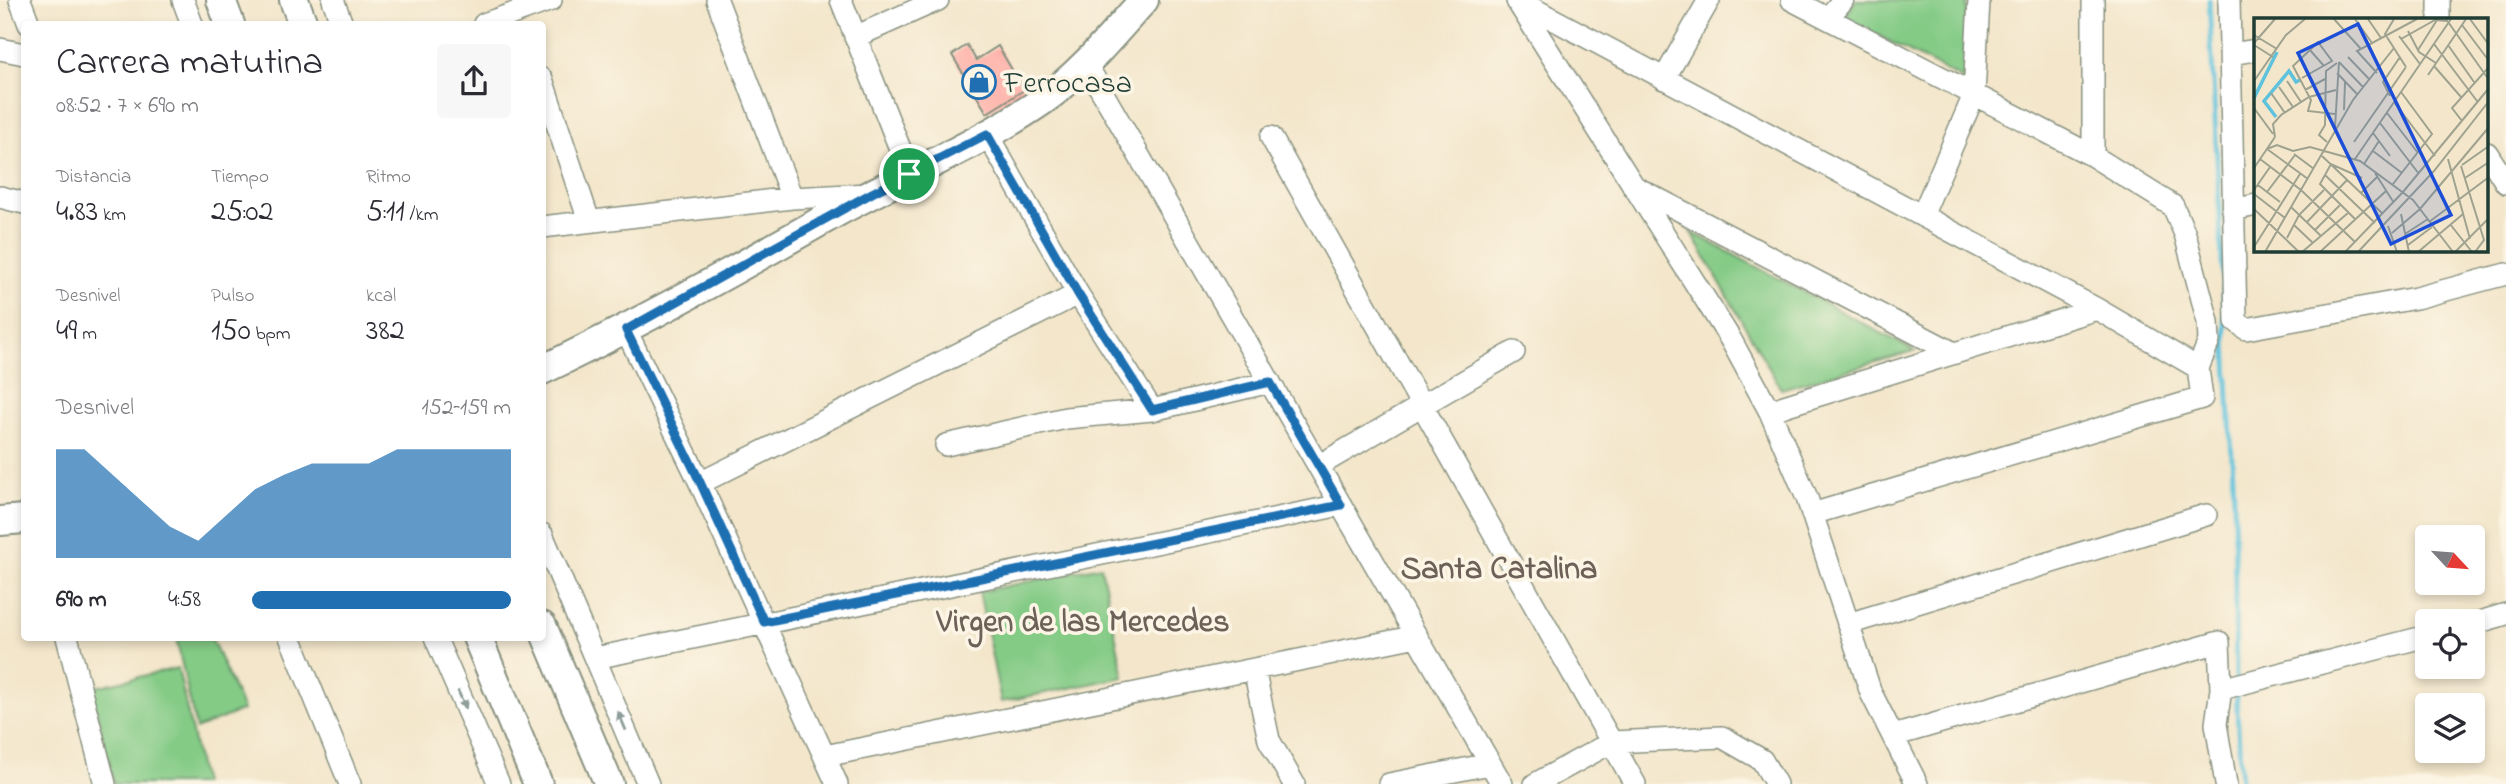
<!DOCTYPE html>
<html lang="es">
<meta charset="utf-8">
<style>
:root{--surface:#fff;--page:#f7f7f7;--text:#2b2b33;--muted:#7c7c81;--accent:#1f6fb2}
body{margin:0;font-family:"Indie Flower",sans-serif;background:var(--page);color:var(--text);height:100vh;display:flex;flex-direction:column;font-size:26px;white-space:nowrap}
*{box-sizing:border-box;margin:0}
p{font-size:23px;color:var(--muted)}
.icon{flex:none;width:38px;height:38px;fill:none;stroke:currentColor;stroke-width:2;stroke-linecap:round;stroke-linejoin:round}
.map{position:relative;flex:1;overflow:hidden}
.side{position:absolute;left:21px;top:21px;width:525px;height:620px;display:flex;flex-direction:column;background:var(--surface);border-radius:7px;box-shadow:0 4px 10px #0003}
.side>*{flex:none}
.needle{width:46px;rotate:116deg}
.buttons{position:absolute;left:2415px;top:525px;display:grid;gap:14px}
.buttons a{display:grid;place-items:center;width:70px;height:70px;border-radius:7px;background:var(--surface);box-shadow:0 4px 10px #0003;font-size:35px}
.pin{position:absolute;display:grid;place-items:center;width:60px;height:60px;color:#fff;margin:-30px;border:4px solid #fff;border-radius:50%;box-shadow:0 2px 7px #0007}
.round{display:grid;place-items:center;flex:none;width:74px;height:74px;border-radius:7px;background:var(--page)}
.summary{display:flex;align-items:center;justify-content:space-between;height:119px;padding:0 35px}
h1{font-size:38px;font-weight:600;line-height:52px}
.figures{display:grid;grid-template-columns:repeat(3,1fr);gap:10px;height:119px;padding:7px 35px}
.figures div{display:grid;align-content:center}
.figures b{font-size:30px;font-weight:600}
.figures small{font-size:19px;font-weight:400}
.figures p{font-size:19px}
.chart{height:196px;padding:14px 35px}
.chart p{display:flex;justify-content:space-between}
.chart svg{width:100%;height:126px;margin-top:7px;fill:var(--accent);opacity:.7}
ul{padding:0 35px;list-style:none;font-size:23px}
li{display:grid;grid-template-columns:112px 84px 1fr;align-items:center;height:52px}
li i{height:18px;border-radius:9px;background:var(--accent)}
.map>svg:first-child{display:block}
.green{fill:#84cb86;stroke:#52845d;stroke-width:2}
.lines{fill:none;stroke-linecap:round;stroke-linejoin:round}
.stream{stroke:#5fc2dc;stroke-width:5}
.building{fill:#fea39c}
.minor-casing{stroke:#899280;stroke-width:24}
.tertiary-casing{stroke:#899280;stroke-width:32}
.minor{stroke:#fff;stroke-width:21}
.tertiary{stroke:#fff;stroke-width:28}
.oneway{fill:#8f9e9a}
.route-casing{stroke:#fff;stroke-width:14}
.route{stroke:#1f6fb2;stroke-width:9}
.labels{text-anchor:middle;stroke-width:7;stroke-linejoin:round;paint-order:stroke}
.poi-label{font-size:30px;fill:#1f3d34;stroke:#fcf5e5;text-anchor:start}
.neighbourhood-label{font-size:32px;font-weight:bold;fill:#6d6158;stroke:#fcf5e5}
.inset-river{fill:none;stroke:#5fc2dc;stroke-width:3.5}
.inset-road{fill:none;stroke:#9ea28f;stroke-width:2}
.view{fill:#1d4ed8;fill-opacity:0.15;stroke:#1d4ed8;stroke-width:3.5}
.inset-edge{fill:none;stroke:#1f3d34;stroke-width:3.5}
</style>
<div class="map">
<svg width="2506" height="784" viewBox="0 0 2506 784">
<rect width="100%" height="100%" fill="#fcf5e5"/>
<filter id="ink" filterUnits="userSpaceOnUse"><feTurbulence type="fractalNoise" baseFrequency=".0143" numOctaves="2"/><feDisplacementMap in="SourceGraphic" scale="14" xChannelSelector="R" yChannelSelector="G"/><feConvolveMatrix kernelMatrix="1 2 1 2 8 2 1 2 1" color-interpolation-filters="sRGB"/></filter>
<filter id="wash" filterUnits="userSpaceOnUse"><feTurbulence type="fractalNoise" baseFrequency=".00686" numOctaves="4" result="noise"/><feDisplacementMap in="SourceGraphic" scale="28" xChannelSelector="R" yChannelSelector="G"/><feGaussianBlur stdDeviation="1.57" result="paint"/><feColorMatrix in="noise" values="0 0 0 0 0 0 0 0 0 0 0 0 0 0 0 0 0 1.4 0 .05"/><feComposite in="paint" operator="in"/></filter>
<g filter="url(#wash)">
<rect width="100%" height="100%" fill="#f3e6cb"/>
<path class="green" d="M1856 0H1967L1964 40 1966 81 1844 18Z
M1691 232 1915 351 1781 389Z
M1101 566 1124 677 1001 702 979 592Z
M176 637H211L243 710 196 729Z
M178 668 203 784H114L91 688Z"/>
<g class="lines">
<path class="stream" d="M2209 0 2234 499 2236 679
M2236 689 2241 784"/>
</g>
<g id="blocks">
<path class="building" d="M967 45 976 60 998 46 1024 90 987 113 952 55Z"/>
</g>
</g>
<g filter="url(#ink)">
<use href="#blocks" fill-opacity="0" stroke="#899280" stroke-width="2"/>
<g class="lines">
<g class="minor-casing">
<path id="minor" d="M20 0 29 24
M183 0 192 24
M333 0 342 24
M717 0 792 198
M841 0 910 174
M1517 0 2097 309 2198 368 2202 398 1812 514
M1792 0 2093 156 2173 206 2185 234 2208 322 2209 341 2198 368
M2093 0V156
M2229 0 2236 321 2246 329 2416 298 2506 274
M1517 1 1731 340 1770 412 1807 498 1871 693 1917 784
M1828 18 1843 0
M2439 19V0
M484 24 551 0
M855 37 938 0
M0 49 24 54
M2231 54 2256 50
M1086 64 1502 784
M542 79 589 221
M1664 79 1709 0
M987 134 1078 294 1152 410
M1271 137 1635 784
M2487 153 2506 183
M1633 186 1954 353
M0 197 24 203
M2233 210 2256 205
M1922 216 1974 95 1979 0
M542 227 792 198 868 194
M626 330 700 483 837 784
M1770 412 1784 406 2097 309
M946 445 1066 418 1152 410 1270 382
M1318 466 1514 352
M700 483 1078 294
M542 534 648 784
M1848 624 2206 515
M2473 624 2506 614
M67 637 105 784
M290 637 350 784
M435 637 499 784
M595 658 1341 505
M1254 669 1269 740 1294 784
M2221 689 2427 636
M1893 736 2219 642 2221 689 2216 724 2226 784
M825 756 1417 636
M1389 784 1490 764
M1535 784 1612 742 1722 737 1762 760 1776 784"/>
</g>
<g class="tertiary-casing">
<path id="tertiary" d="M221 0 230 24
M294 0 303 24
M542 370C643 322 740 267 837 212 905 175 978 145 1042 101 1081 74 1112 35 1144 0
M0 521 24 519
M542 626 609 784
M477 637 538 784"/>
</g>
<use href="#minor" class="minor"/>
<use href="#tertiary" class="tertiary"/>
</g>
<defs><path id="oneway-solid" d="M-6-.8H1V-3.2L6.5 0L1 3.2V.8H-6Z" transform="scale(1.75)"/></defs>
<g class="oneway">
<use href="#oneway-solid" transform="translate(462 700) rotate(66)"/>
<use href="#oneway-solid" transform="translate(622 721) rotate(-113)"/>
</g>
</g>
<g class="lines" filter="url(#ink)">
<g class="route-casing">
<path id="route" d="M987 134 1078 294 1152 410 1270 382 1341 505 764 622 700 482 626 330 872 193Z"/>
</g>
<use href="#route" class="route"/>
</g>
<defs>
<g id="shop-ring" transform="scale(1.75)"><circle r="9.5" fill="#fcf5e5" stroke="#1f6fb2" stroke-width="1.5"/><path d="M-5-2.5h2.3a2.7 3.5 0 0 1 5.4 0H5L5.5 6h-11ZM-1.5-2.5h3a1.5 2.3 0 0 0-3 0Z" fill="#1f6fb2"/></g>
</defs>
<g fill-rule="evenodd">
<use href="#shop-ring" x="979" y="82"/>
</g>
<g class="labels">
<g class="poi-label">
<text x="1004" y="92">Ferrocasa</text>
</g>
<g class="neighbourhood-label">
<text x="1499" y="578">Santa Catalina</text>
<text x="1083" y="631">Virgen de las Mercedes</text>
</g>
</g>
<g transform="translate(2254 18)">
<rect width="234" height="234" fill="#f3e6cb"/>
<path class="inset-river" d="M0 80 23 34M22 99 10 83 35 53 42 64 46 62"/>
<path class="inset-road" d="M80 1 107 31M101 1 118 25M114 1 127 20M140 1 131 16 152 49M192 1 235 62M216 1 235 27M208 7 235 43M154 13 165 34 182 45M0 17 23 31M145 18 166 46M147 21 181 2 193 3M0 25 21 1M180 26 223 83M0 27 19 39M194 27 220 64M164 32 183 2M94 39 116 62M85 44 109 69M70 48 56 32 39 48 57 82 54 93 81 96M180 48 207 79M83 55 103 76M123 55 103 33 163 1M174 57 212 1M48 60 78 43 64 24 56 32M0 63 32 17 51 1M33 63 47 84M25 69 39 89M51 72 71 61M17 75 31 95M136 78 129 64 146 39M140 84 181 138M0 90 19 116M90 92 91 64M133 95 164 135M208 103 198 90 235 49M126 105 165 156M81 109 85 44M119 115 136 138M21 119 19 106 27 97 55 79 82 72M73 124 65 117 71 107 72 53 83 45M100 124 152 49M13 131 23 127 39 133 56 129 106 143 159 182 199 234M13 131 54 161M119 133 148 155M40 136 60 151M68 138 129 196M6 141 47 172 101 224M101 141 197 1M194 141 216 221M110 146 125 123M208 147 235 128M207 148 230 222 221 234M0 150 21 119M121 155 140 185M71 157 121 205M211 160 235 144M139 166 178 116 147 74M4 167 26 184M0 172 16 149M13 174 41 137M107 175 123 159M0 176 31 200M37 189 67 218M0 191 45 234M147 196 155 234M102 202 66 166 77 146 108 160M53 204 93 162M175 204 235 159M196 206 218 234M40 207 59 225M134 208 143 234M61 212 86 187M138 215 166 191 235 109M151 216 174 201M33 220 45 197 70 172M154 227 178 209M0 229 46 156M11 234 99 82 140 30M48 234 94 195M66 234 132 173M91 234 149 174 235 70M104 234 180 153 235 83M164 234 209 196M201 234 235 200"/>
<path class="view" d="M104 6 197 197 137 226 44 35Z"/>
<rect width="234" height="234" class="inset-edge"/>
</g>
</svg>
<div class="buttons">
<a><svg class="needle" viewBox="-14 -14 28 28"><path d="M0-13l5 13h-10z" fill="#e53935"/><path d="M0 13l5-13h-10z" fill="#7c7c81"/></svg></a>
<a><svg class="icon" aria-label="locate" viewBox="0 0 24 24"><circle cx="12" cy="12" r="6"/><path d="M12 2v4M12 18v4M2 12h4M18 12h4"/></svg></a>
<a><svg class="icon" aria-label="layers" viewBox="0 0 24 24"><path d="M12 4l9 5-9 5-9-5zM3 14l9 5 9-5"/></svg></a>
</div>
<div class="pin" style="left:909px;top:174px;background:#1e9e55"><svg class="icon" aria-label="arrive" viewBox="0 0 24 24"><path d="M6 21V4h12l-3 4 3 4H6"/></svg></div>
<section class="side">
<div class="summary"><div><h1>Carrera matutina</h1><p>08:52 · 7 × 690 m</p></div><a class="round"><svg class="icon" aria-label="share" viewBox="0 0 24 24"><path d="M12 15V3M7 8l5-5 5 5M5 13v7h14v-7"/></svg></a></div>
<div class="figures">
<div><p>Distancia</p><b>4.83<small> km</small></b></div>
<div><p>Tiempo</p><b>25:02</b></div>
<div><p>Ritmo</p><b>5:11<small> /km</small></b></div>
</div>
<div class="figures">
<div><p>Desnivel</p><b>49<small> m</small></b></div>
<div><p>Pulso</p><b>150<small> bpm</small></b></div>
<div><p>kcal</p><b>382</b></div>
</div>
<div class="chart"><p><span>Desnivel</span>152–159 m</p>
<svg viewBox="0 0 160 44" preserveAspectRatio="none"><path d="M0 44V6L10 6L20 15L30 24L40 33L50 38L60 29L70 20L80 15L90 11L100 11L110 11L120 6L130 6L140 6L150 6L160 6V44z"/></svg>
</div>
<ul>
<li><b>690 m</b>4:58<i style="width:100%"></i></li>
</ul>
</section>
</div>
